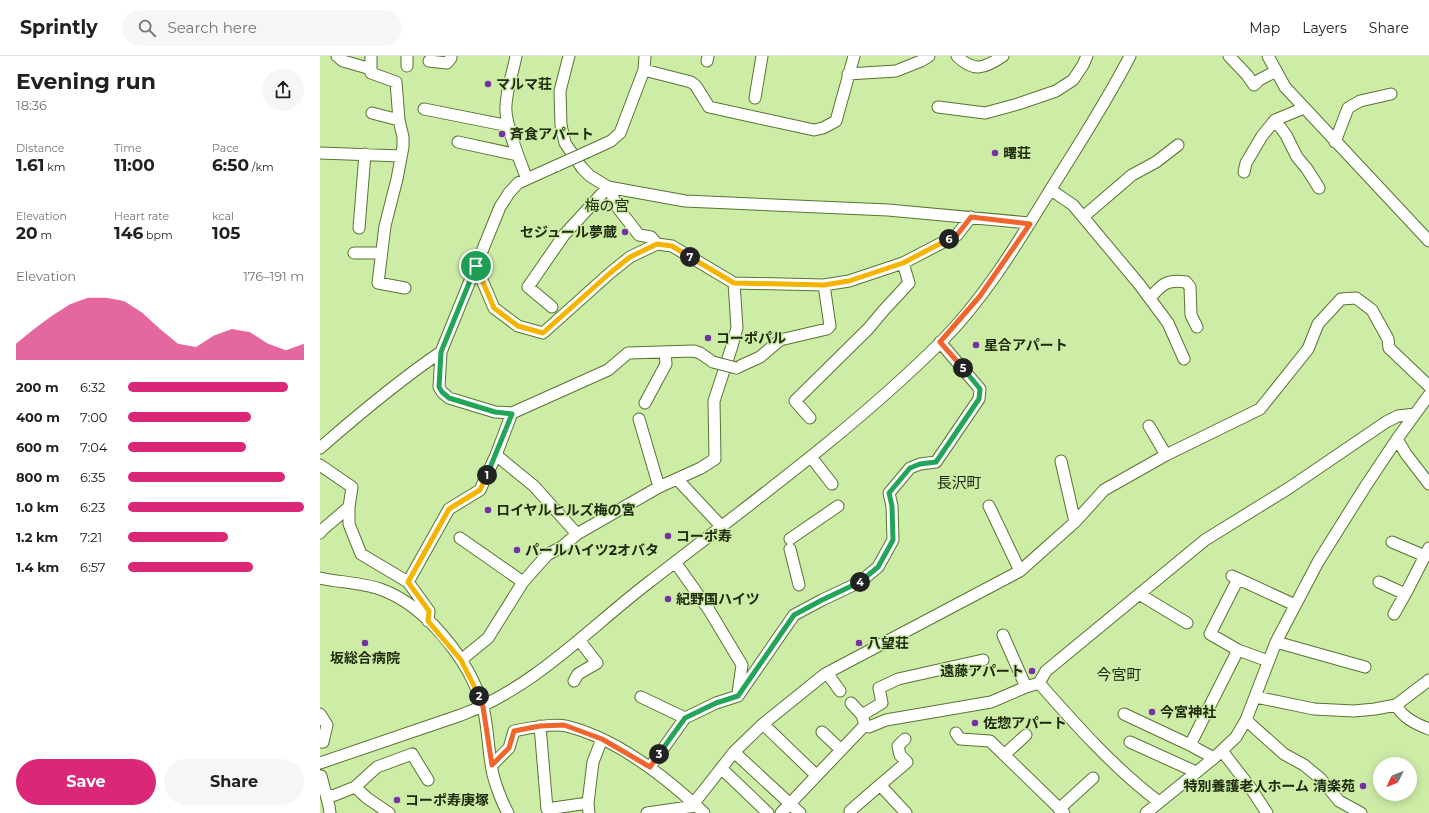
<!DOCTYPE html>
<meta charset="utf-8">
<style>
:root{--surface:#fff;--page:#f6f6f6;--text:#202124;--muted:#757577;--line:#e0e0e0;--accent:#db2777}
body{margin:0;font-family:Montserrat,"Noto Sans JP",sans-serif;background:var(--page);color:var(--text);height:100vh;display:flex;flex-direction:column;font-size:15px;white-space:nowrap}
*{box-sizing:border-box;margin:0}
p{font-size:13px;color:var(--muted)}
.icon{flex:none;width:22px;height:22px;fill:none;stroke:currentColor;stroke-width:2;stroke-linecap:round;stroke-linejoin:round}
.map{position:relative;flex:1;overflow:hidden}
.side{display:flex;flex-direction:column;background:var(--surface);width:320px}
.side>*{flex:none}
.needle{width:26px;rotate:227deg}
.controls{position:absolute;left:1053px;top:701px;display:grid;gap:8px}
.controls a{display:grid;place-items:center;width:44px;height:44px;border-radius:50%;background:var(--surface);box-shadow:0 2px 10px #0003;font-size:20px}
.pin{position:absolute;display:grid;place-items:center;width:34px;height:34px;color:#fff;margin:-17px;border:2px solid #fff;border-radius:50%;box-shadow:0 1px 4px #0007}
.km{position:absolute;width:20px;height:20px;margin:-10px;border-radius:50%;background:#222;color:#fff;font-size:11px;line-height:20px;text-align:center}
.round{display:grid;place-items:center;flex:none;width:42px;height:42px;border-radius:21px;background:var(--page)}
.overview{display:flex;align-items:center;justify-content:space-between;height:68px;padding:0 16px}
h1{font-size:22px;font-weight:700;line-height:30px}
.figures{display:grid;grid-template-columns:repeat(3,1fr);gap:6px;height:68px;padding:4px 16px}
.figures div{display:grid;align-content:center}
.figures b{font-size:17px;font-weight:700}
.figures small{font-size:11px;font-weight:400}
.figures p{font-size:11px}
.chart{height:112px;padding:8px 16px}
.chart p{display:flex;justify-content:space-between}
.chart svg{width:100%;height:72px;margin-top:4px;fill:var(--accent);opacity:.7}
.action{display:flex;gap:8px;margin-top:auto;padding:8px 16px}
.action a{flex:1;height:46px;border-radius:24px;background:var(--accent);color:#fff;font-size:16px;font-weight:700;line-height:46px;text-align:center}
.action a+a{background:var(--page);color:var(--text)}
ul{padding:0 16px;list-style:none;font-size:13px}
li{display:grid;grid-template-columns:64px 48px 1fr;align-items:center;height:30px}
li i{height:10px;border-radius:5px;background:var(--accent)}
header{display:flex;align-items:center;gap:24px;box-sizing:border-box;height:56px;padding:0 20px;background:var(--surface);border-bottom:1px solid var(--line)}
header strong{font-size:19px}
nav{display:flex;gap:22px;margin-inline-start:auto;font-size:14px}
.search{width:280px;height:36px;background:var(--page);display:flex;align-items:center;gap:10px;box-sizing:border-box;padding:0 14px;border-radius:22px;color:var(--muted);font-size:15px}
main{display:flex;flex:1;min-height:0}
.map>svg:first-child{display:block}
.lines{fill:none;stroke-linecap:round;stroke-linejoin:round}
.minor-casing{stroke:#597432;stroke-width:13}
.minor{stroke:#fff;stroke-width:11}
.minor-bridge-casing{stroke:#597432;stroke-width:13;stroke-linecap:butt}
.minor-bridge{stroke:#fff;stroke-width:11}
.split-1-casing{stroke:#fff;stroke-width:8}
.split-2-casing{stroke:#fff;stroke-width:8}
.split-3-casing{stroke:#fff;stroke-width:8}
.split-4-casing{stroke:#fff;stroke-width:8}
.split-5-casing{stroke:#fff;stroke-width:8}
.split-6-casing{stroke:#fff;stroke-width:8}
.split-7-casing{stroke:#fff;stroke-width:8}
.split-8-casing{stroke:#fff;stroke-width:8}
.split-1{stroke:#22a559;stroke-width:5}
.split-2{stroke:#f5b400;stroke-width:5}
.split-3{stroke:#f0652b;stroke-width:5}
.split-4{stroke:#22a559;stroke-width:5}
.split-5{stroke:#22a559;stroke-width:5}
.split-6{stroke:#f0652b;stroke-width:5}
.split-7{stroke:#f5b400;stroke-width:5}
.split-8{stroke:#f5b400;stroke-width:5}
.poi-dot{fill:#7531a5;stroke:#cdeca6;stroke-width:1.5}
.labels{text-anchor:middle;stroke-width:3;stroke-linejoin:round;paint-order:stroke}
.poi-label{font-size:14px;font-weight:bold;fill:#202b10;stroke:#cdeca6;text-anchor:start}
.neighbourhood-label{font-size:15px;fill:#202b10;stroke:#cdeca6}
</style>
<header>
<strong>Sprintly</strong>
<div class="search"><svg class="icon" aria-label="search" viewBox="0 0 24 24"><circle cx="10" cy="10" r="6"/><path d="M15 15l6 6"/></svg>Search here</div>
<nav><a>Map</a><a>Layers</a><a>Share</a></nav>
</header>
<main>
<section class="side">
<div class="overview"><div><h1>Evening run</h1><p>18:36</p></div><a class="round"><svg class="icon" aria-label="share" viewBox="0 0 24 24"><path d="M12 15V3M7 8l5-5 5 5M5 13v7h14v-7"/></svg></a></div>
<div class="figures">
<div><p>Distance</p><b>1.61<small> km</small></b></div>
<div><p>Time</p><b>11:00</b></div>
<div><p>Pace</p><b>6:50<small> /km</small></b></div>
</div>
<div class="figures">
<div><p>Elevation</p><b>20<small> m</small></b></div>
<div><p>Heart rate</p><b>146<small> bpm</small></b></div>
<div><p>kcal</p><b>105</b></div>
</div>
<div class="chart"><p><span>Elevation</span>176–191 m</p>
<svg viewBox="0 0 160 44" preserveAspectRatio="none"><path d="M0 44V34L10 25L20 17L30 10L40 6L50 6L60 8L70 15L80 25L90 34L100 36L110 29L120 25L130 27L140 34L150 38L160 34V44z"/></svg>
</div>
<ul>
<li><b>200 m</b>6:32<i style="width:91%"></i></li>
<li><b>400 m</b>7:00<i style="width:70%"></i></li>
<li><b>600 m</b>7:04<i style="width:67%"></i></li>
<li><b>800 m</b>6:35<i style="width:89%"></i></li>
<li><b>1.0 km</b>6:23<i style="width:100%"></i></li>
<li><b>1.2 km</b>7:21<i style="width:57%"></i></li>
<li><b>1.4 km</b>6:57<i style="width:71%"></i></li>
</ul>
<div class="action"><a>Save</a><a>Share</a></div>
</section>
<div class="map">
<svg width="1109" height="757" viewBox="0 0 1109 757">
<rect width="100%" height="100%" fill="#cdeca6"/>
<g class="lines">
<g class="minor-casing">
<path id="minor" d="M17 0 23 5 51 13
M51 0V17L76 26 79 64 83 81V91L77 123 65 170 58 227 85 232
M196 0C193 16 187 32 186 49 184 67 200 105 207 123
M249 0 240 35 241 69 245 87 262 112 270 120 288 131 365 145 568 154 710 167
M637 0C654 17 665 12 683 0
M909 0 927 19 934 29 939 24 956 15
M948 0 965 31 1109 185
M109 5 127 7 131 2V0
M387 5 388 0
M87 10V0
M324 14 371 26 376 30 389 51 494 74 503 72 516 65 534 0
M528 18 576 15 601 5 609 0
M435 42 442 0
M618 51 665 57 698 48 736 35 753 24 763 9 767 0
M104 53 189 70
M52 57 79 64
M955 64 966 79 977 101 987 113 999 132
M138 86 198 99
M1015 86 1028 52 1040 45 1071 38
M267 96 291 85 300 77 324 14 325 0
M0 97 81 100
M238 109 198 127 189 137 180 151 121 296 119 331 122 336 129 342 175 356 192 357 288 314 308 297 374 295 380 297 393 306
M924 116 926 107 942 80 955 64 984 52
M731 134 753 149 819 228 848 267 864 303
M763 161 812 119 836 106 858 89
M39 172 45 98
M34 197H61
M156 210 174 252 198 270 223 277 290 217 310 201 337 188 352 190 414 227 504 229 529 225 583 207 637 179 651 161
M830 242C842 228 847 223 866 226L870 231 871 259 877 271
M232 251 208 231 244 179 288 131 298 152 319 179 331 181 337 188
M416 312 440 301 460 284 507 273 510 270 504 229
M325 347 346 308 345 296
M490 362 475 345 548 273 564 254 589 227 583 207
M319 363 339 431
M829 370 846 399
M1077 383 1086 398 1109 428
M0 392C39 358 78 325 121 296
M176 399 214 430 257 478
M491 401 512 428
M741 405 755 466
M0 409 32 431 29 451V468L41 498 88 526 109 555 108 565
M357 423 401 470
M669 450 700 515
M0 477 2 474 29 451
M140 482 203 526
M470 483 518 450
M1072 486 1105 500
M470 493 479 529
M355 506 389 554 422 609 418 637
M912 520 975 549
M0 522C18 526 43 527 60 533 106 549 150 605 163 651 168 671 168 693 172 714 174 725 182 747 188 757
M918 523 890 578 918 594 948 605
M88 526 129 453 160 434 176 399 192 357
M1059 526 1085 538
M819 538 867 567
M1074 558 1088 533 1109 492
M683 579 706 631
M956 586 1045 611
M141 604 168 582 203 526 227 499 243 490 257 478 339 431 381 412 395 403 394 345 412 290 417 272 414 227
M507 617 520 635
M254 625 258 618 277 607 259 584
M719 627C756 669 794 712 839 746
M321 641 365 662
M936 641 994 653 1034 655 1055 653 1076 649 1109 624
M531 647 542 659
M1076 649C1083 662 1096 668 1109 673
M0 658 7 669 3 686H0
M804 658 870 689 894 702
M926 664 964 698 984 709 1001 723 1019 745 1041 757
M443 668 496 719
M545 669 542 659 562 647 559 632 578 623 663 604
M220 670 227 753 268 747
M502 676 520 693
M636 677 640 683 670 685 744 757
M810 686 876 716
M870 689 918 594
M902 695 930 731 947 757
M414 696 480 757
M684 699 706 679
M0 707 141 659C215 631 267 574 328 527 427 450 530 376 620 287 664 243 697 188 729 136 757 91 786 47 810 0
M172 709 189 692 194 675C208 672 233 667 246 670 296 682 347 722 384 757
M330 711 365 662 396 647 418 640 474 559 502 544 540 526 558 511 573 484 572 450 569 437 590 412 600 408 616 406 659 343 660 333 620 286
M401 712 448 757
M1 720 9 750 10 757
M560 729 587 706 580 699 578 690 585 683
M35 731 47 742 69 757
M7 741 15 739 35 731 57 711 92 698 108 724
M374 747 414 696 443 668 505 618 700 515 755 466 784 434 846 399 940 353 988 293 998 268 1021 243 1036 242 1052 254 1068 283 1069 292 1109 330
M739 753 773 722
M530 755 560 729 586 757
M269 757 268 747 273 706 282 683
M327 757 376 750
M461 757 545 669 549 671 566 664 671 646 706 631 719 627 726 615 885 484 969 432 1066 366 1078 360 1095 358
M826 757 894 702 916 681 926 664 956 586 998 506 1045 431 1077 383 1109 339"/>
</g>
<use href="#minor" class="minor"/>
<g class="minor-bridge-casing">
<path id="minor-bridge" d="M238 109 267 96
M393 306 416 312"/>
</g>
<use href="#minor-bridge" class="minor-bridge"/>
</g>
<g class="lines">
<g class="split-1-casing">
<path id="split-1" d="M156 210 121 296 119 331 122 336 129 342 175 356 192 358 167 419"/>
</g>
<g class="split-2-casing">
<path id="split-2" d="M159 640 141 604 108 565 109 555 88 526 129 453 160 434 167 419"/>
</g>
<g class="split-3-casing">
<path id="split-3" d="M159 640 163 651 172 709 189 692 194 675 220 670 244 669 282 683 330 711 339 698"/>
</g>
<g class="split-4-casing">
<path id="split-4" d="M339 698 365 662 396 647 418 640 474 559 502 544 540 526"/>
</g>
<g class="split-5-casing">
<path id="split-5" d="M540 526 558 511 573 484 572 450 569 437 590 412 600 408 616 406 659 343 660 333 643 312"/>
</g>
<g class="split-6-casing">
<path id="split-6" d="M629 183 637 179 651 161 710 168 660 240 620 286 643 312"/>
</g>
<g class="split-7-casing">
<path id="split-7" d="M370 201 414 227 504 229 529 225 583 207 629 183"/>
</g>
<g class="split-8-casing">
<path id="split-8" d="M156 210 174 252 198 270 223 277 290 217 310 201 337 188 352 190 370 201"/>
</g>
<use href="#split-1" class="split-1"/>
<use href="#split-2" class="split-2"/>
<use href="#split-3" class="split-3"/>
<use href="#split-4" class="split-4"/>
<use href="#split-5" class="split-5"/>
<use href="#split-6" class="split-6"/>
<use href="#split-7" class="split-7"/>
<use href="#split-8" class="split-8"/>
</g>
<g class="poi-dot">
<circle cx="168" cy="28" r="4"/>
<circle cx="182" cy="78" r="4"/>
<circle cx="675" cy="97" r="4"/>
<circle cx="305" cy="176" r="4"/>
<circle cx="388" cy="282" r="4"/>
<circle cx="656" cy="289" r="4"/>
<circle cx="168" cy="454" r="4"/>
<circle cx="348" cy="480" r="4"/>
<circle cx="197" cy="494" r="4"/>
<circle cx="348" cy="543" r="4"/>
<circle cx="45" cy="587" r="4"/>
<circle cx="539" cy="587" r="4"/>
<circle cx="712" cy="615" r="4"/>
<circle cx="832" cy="656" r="4"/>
<circle cx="655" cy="667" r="4"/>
<circle cx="1043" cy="730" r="4"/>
<circle cx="77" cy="744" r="4"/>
</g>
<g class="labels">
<g class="poi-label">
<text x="176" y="33">マルマ荘</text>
<text x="190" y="83">斉食アパート</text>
<text x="683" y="102">曙荘</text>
<text x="297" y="181" text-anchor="end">セジュール夢蔵</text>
<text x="396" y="287">コーポパル</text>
<text x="664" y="294">星合アパート</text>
<text x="176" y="459">ロイヤルヒルズ梅の宮</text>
<text x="356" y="485">コーポ寿</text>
<text x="205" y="499">パールハイツ2オバタ</text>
<text x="356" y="548">紀野国ハイツ</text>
<text x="547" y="592">八望荘</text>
<text x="45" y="607" text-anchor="middle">坂総合病院</text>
<text x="704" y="620" text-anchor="end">遠藤アパート</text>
<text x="840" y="661">今宮神社</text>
<text x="663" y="672">佐惣アパート</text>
<text x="1035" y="735" text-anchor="end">特別養護老人ホーム 清楽苑</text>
<text x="85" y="749">コーポ寿庚塚</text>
</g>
<g class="neighbourhood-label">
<text x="287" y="155">梅の宮</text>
<text x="639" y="432">長沢町</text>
<text x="799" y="624">今宮町</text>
</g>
</g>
</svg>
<div class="controls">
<a><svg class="needle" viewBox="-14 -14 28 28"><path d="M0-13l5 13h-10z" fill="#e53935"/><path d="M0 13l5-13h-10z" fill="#757577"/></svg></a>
</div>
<div class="pin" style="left:156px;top:210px;background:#1e9e55"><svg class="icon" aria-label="arrive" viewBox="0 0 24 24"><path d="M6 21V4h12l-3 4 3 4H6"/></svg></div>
<b class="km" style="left:167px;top:419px">1</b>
<b class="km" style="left:159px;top:640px">2</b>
<b class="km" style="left:339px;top:698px">3</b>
<b class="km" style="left:540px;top:526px">4</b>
<b class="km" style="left:643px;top:312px">5</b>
<b class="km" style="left:629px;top:183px">6</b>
<b class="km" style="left:370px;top:201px">7</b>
</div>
</main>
